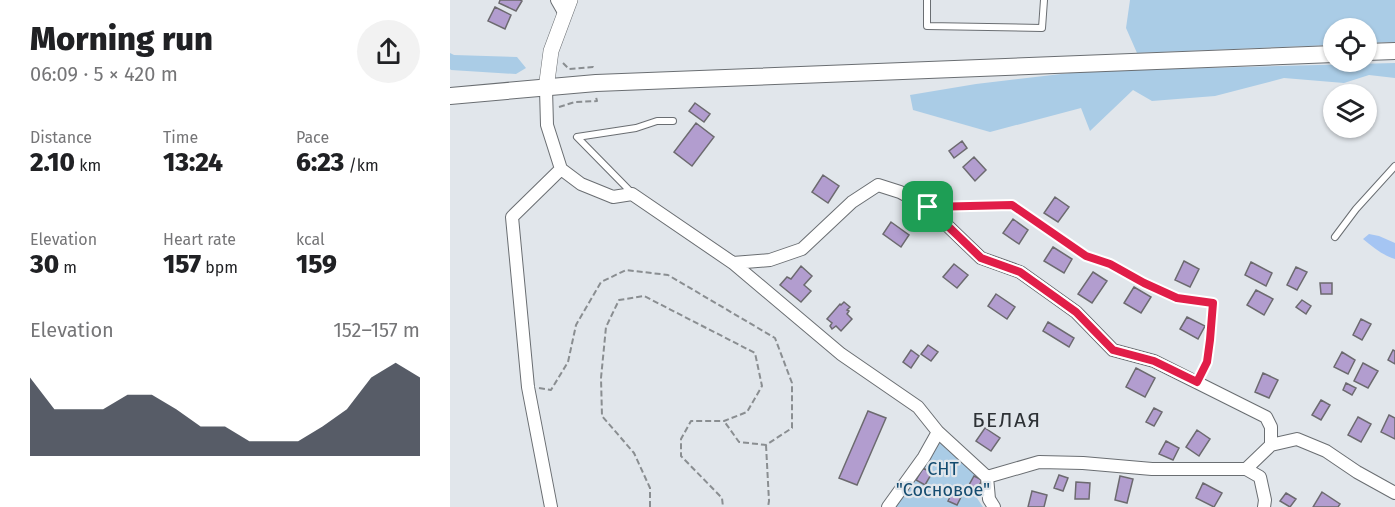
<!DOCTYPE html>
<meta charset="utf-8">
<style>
:root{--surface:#fff;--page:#f2f2f2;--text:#202124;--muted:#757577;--accent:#111827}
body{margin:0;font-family:"Fira Sans",sans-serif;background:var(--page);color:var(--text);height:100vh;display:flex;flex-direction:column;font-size:22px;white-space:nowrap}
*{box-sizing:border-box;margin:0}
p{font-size:20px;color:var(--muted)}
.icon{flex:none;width:33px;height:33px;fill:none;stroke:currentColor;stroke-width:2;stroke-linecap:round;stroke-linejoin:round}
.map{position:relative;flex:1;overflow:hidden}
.details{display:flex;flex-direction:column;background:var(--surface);width:450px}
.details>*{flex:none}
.controls{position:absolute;left:873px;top:18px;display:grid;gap:12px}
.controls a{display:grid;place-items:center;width:54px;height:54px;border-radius:50%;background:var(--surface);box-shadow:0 2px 4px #0004;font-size:30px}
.pin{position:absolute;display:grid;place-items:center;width:51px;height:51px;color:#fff;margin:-26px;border-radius:12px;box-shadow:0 3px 9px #0006}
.round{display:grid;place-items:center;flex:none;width:63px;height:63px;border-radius:32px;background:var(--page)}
.overview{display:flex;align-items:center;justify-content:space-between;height:102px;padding:0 30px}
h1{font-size:33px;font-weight:800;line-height:45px}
.figures{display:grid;grid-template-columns:repeat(3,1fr);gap:9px;height:102px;padding:6px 30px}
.figures div{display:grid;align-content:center}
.figures b{font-size:26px;font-weight:800}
.figures small{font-size:16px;font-weight:400}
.figures p{font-size:16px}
.chart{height:168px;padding:12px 30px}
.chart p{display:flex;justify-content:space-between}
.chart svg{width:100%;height:108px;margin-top:6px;fill:var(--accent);opacity:.7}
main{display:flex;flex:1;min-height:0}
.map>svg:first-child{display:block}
.green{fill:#aacce6}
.water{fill:#a5c5f3}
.building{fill:#b29dcf;stroke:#6c6a6f;stroke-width:1.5}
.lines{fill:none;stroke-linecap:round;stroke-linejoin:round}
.service-casing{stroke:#6a6e72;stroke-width:8}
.minor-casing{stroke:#6a6e72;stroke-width:14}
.tertiary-casing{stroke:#6a6e72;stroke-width:16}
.secondary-casing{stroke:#6a6e72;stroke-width:18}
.path{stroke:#8a8e91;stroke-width:2;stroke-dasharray:6 3;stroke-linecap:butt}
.service{stroke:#fff;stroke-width:6}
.minor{stroke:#fff;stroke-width:12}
.tertiary{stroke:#fff;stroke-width:15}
.secondary{stroke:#fff;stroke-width:16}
.route-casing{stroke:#fff;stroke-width:12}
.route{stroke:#e11d48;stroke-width:8}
.labels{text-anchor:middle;stroke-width:4.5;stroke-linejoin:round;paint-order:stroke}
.park-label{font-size:18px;fill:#134b6f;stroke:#e1e6eb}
.quarter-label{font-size:21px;letter-spacing:1.5px;fill:#2e3236;stroke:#e1e6eb}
</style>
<main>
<section class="details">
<div class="overview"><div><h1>Morning run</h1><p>06:09 · 5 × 420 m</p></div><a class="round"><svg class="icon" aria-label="share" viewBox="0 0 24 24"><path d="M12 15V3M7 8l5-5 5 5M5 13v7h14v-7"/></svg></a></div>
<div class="figures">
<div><p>Distance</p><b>2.10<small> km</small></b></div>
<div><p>Time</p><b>13:24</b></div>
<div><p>Pace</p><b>6:23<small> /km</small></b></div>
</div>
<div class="figures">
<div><p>Elevation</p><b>30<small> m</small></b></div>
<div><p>Heart rate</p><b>157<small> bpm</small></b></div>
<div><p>kcal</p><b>159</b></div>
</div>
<div class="chart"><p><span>Elevation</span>152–157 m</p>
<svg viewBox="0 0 160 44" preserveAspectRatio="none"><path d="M0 44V12L10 25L20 25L30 25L40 19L50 19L60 25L70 32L80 32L90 38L100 38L110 38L120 32L130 25L140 12L150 6L160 12V44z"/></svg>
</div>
</section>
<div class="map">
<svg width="945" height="507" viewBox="0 0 945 507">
<rect width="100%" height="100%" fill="#e1e6eb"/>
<path class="green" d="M680 0H945V42L917 43 916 28H884L883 45 687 53 676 28Z
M0 53 4 55 67 57 76 68 66 74 1 70 0 69Z
M945 63V78L919 75 894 83 834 78 765 96 702 101 683 90 640 131 631 108 540 132 463 110 460 95 526 84 637 71Z
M489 439 534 481 527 498 533 507H442Z"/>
<path class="water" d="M919 234 929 236 945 243V259C932 255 923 247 913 239Z"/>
<path class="building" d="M50 0H70L72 1 66 11 49 3Z
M45 7 61 15 55 29 38 21Z
M245 103 260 114 254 122 239 111Z
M246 123 264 137 242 166 224 152Z
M512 141 517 148 504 158 499 151Z
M524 157 536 170 525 181 513 167Z
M373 175 389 186 378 203 362 192Z
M605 197 619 207 608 222 594 213Z
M563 219 578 230 569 244 553 233Z
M441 222 459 235 451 247 433 234Z
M603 247 622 259 614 273 594 261Z
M734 261 749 269 740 287 725 280Z
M801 262 822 273 816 286 795 275Z
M504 264 518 275 507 288 493 277Z
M351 266 362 276 354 285 361 291 351 302 330 285 337 277 341 279Z
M846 267 857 272 847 290 837 285Z
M643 272 657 281 642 303 628 294Z
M870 283H882V294H871Z
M684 287 701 297 691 313 674 303Z
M806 290 823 299 814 315 797 305Z
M546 294 565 307 557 319 538 306Z
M852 300 861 306 856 314 846 307Z
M394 302 400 307 397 310 399 311 397 314 402 319 391 331 386 326 382 329 380 326 382 323 377 319 390 304 391 305Z
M737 317 755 326 748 339 730 329Z
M911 319 921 324 912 340 903 335Z
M598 322 624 338 619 347 593 331Z
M478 345 488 352 481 361 471 354Z
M461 350 469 356 461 368 453 362Z
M943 350 945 351V364L938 360Z
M892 352 905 360 898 374 884 367Z
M913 363 928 371 918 388 904 381Z
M686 368 705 378 695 397 676 387Z
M813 373 828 380 819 398 805 392Z
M896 383 906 388 902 395 893 390Z
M871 400 880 405 871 420 862 415Z
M704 408 712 412 704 426 696 422Z
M418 411 436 418 407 485 389 478Z
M939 415 945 418V439L931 432Z
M908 417 921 424 911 442 898 435Z
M535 428 550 438 541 451 526 441Z
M747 430 760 439 749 456 736 447Z
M716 441 729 448 723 460 709 454Z
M473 468 482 473 475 485 466 480Z
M609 475 618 478 613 491 604 488Z
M524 476 532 480 527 489 519 485Z
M670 476 683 479 677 503 665 500Z
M626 482 640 483 639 499H625Z
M753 483 772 493 764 507 746 498Z
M503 490 512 495 507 505 498 501Z
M582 491 597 495 594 507H578Z
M872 492 890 504 888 507H863Z
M836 493 846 499 840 507 830 501Z"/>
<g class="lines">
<g class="service-casing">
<path id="service" d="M477 0V26L592 28 594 0
M182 193 127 137 186 128 207 121H223
M481 207 562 205 637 256 660 264 694 283 727 298 763 303 761 340 757 362 747 382
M885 237 906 209 945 166"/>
</g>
<g class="minor-casing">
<path id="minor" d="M107 0 115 14
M96 89 97 125 111 169 62 217 78 387 101 507
M111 169 131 184 163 197 182 194 283 263 391 354 468 407 488 432 537 477 539 499 544 507
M283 263 320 260 352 249 402 202 428 185 450 192 478 207 531 258 570 272 626 312 663 350 704 361 816 417 821 427V445
M796 469 821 445 847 439 876 451 907 472 945 493
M537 477 589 462 633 463 702 469H796L810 477 815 500 814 507
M438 507 474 457 488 432"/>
</g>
<g class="tertiary-casing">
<path id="tertiary" d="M96 89 101 51 120 0"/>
</g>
<g class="secondary-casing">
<path id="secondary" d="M916 52 945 51
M0 96 146 83 884 54"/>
</g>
<path class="path" d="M113 63 119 69 143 67 144 70
M109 107 125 102 147 101 146 97
M89 388 101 390 118 362 126 325 151 282 176 270 218 275 325 338 342 383V428L316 445 289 442 274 421
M316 445 319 501 318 507
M200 507V488L184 453 152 416 151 378 156 327 169 300 194 296 305 353 312 386 297 412 274 421H241L231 439V456L272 498 273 507"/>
<use href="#service" class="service"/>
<use href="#minor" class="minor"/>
<use href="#tertiary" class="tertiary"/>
<use href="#secondary" class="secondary"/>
</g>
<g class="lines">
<g class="route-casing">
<path id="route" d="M562 205 636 256 660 264 694 283 727 298 763 303 760 340 757 362 747 382 704 361 663 350 626 312 570 272 531 258 478 207Z"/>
</g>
<use href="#route" class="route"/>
</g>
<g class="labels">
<g class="park-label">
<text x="493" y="475">СНТ<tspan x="493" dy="21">"Сосновое"</tspan></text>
</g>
<g class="quarter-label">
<text x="557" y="427">БЕЛАЯ</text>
</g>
</g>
</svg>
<div class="controls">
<a><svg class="icon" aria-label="locate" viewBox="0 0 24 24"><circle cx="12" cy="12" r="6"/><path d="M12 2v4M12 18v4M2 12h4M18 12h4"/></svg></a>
<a><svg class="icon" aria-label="layers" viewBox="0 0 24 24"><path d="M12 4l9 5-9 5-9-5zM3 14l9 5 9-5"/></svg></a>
</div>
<div class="pin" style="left:478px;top:207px;background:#1e9e55"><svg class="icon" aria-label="arrive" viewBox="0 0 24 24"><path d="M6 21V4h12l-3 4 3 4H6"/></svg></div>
</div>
</main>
